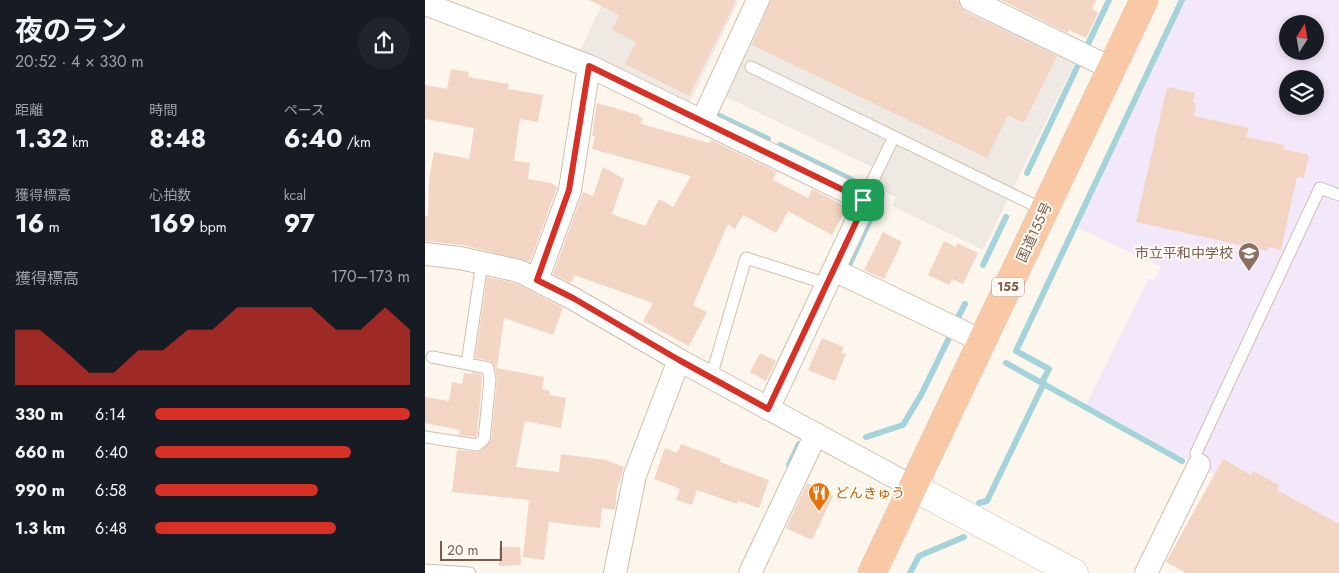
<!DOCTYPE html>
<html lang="ja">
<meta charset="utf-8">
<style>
:root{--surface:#171b24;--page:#20242c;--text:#f1f3f6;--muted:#9ea1a6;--accent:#d93025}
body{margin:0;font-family:Jost,"Noto Sans JP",sans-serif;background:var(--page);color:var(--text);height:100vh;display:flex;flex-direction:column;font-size:19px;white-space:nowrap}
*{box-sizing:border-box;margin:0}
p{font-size:16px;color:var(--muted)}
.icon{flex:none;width:28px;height:28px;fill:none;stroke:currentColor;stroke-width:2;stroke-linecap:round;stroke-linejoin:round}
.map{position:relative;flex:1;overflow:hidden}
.drawer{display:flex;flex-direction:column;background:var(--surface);width:425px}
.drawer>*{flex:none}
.needle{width:32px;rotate:11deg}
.fabs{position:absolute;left:854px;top:15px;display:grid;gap:10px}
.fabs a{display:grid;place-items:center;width:45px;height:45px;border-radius:50%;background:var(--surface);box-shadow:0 2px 8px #0003;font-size:25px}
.scale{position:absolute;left:15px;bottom:12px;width:62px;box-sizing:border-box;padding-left:5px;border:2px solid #7a5c4d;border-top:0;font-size:14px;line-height:18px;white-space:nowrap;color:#7a5c4d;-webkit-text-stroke:4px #fffaf3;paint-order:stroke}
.pin{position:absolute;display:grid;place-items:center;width:42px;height:42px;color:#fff;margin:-21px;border-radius:10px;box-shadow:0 2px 8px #0006}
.round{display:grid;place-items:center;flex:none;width:52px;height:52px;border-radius:26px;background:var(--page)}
.overview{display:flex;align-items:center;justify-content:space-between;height:85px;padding:0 15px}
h1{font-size:28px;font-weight:700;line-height:38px}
.metrics{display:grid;grid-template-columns:repeat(3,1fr);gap:8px;height:85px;padding:5px 15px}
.metrics div{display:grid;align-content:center}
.metrics b{font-size:25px;font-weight:700}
.metrics small{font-size:14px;font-weight:400}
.metrics p{font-size:14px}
.chart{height:140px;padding:10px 15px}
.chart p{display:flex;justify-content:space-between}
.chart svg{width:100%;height:90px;margin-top:5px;fill:var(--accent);opacity:.7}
ul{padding:0 15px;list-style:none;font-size:16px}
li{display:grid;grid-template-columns:80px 60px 1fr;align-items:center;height:38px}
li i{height:12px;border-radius:6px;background:var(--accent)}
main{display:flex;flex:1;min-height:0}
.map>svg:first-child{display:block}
.industrial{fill:#efe9e4}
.education{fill:#f3e8fa;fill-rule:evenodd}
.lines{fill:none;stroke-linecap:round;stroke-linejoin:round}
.stream{stroke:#a5d3da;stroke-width:6}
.building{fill:#f3d5c3}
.service-casing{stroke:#d1beb0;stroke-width:13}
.minor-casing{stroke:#d1beb0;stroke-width:24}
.tertiary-casing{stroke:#d1beb0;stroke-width:29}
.trunk-casing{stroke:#dad1cd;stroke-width:29}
.service{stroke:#fff;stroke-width:11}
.minor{stroke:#fff;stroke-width:22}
.tertiary{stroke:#fff;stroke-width:28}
.trunk{stroke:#f9c8a4;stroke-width:28}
.route-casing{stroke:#fff;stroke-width:10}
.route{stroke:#d93025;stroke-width:6}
.labels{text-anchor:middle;stroke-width:4;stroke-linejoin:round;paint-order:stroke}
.shield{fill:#fffaf3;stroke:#a28b7f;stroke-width:1}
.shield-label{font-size:12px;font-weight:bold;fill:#7a5c4d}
.street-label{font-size:14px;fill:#7a5c4d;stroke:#fffaf3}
.education-label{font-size:14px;fill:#785e54;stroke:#fffaf3;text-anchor:end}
.food-label{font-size:14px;fill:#c56008;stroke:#fffaf3;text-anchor:start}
</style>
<main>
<section class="drawer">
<div class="overview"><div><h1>夜のラン</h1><p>20:52 · 4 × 330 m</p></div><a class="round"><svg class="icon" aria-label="share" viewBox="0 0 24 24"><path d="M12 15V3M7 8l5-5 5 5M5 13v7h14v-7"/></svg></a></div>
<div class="metrics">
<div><p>距離</p><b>1.32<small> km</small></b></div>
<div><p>時間</p><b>8:48</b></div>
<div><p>ペース</p><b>6:40<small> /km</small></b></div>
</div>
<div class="metrics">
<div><p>獲得標高</p><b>16<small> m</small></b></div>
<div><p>心拍数</p><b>169<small> bpm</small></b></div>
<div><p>kcal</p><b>97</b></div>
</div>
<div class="chart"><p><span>獲得標高</span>170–173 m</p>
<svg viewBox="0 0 160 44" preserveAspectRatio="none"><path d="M0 44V17L10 17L20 27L30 38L40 38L50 27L60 27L70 17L80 17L90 6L100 6L110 6L120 6L130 17L140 17L150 6L160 17V44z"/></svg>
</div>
<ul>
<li><b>330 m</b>6:14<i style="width:100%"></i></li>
<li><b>660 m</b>6:40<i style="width:77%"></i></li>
<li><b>990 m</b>6:58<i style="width:64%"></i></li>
<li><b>1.3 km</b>6:48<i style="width:71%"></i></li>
</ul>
</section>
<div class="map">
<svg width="914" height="573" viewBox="0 0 914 573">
<rect width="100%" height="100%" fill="#fdf6ec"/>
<path class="industrial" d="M179 0H309L313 2 265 102 198 69 196 73 154 53Z
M340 0H532L652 58 558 250 467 206 471 197 439 182 447 167 295 94Z"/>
<path class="education" d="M760 0H914V542L661 405 724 278 729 281 736 267 653 228ZM862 24H890V51H862ZM862 79H890V106H862Z"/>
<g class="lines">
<path class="stream" d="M662 46 684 0
M288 113 343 139
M355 145 437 185
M602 173 655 61
M424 265 457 194 451 192
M558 265 581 217
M530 323 540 304
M581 363 757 461
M617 382 624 369 591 351 757 0
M441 437 478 425 496 395 525 336
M364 465 374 444
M554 503 562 501 619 383
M485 573 494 556 539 537"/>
</g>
<path class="building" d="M164 0H311L264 96 200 64 211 42 187 30 194 15Z
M346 0H533L535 7 540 12 632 56 599 123 583 115 562 158 327 45Z
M576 0H671L667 9 673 13 661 38 644 30 643 33Z
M26 69 44 72 43 77 84 84 83 89 118 95 113 122 95 119 89 161 105 163 103 179 126 183 132 187 105 262 38 245 0 241V216H3L4 180 9 152 44 159 49 128 0 119V85L22 89Z
M742 87 770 93 768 102 771 103 769 116 824 128 821 137 859 145 858 149 884 155 879 178 872 177 856 250 843 247 842 251 711 222Z
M172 103 214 115V117L218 118 216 124 284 143 286 140 352 172 348 180 383 198 387 189 422 207 407 235 363 211 351 233 318 215 310 229 303 224 268 305 282 312 264 346 218 321 228 303 149 275 146 283 128 274 158 192 168 196 178 167 199 179 187 214 220 226 234 199 248 207 266 176 167 149 170 136H167Z
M458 232 477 242 459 279 439 270Z
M519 241 531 247 532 243 553 253 538 284 527 279 524 285 503 275Z
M62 277 90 283 138 308 128 335 79 318 72 368 119 377 117 389 125 391V395L141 398 136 428 100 421 91 467 134 472 136 454 181 460 199 467 192 490 190 510 177 508 175 528 124 522 119 560 98 557 104 500 27 492 32 450 54 452 66 440 72 381 70 367 65 361 50 358Z
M397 338 419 347 417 353 421 354 410 381 383 370Z
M335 353 351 361 341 381 325 372Z
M47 372 56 374 57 380 52 435 50 437 34 435 35 430 0 423V397L24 401 27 382 37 384 39 373 46 374Z
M256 444 296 459 295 462 344 480 334 508 313 501 312 504 272 490 267 505 251 500 255 489 229 479 240 448 252 453Z
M798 459 826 475 828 471 854 485 852 490 914 524V573H761L741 562Z
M382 483 408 496 387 540 361 528Z
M74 547H95L96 565 74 566Z"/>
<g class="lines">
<g class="service-casing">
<path id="service" d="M326 67 619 210
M438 200 469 137
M42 364 57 262
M286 377 321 258 402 284
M0 437 52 445 59 439 65 380 63 368 7 357
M774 465 771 453 895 188 914 195
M0 570 45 573"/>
</g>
<g class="minor-casing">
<path id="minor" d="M546 0 686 68
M0 4 164 66 441 201 343 409
M277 121 333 0
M0 254 35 258 94 271 147 298 254 360 488 487
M409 270 557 341
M112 280 145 190 164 66
M190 573 210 475 254 360
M325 573 391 434
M721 573 774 465"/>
</g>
<g class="tertiary-casing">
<path id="tertiary" d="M488 487 649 573"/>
</g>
<g class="trunk-casing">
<path id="trunk" d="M447 573 719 0"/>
</g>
<use href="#service" class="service"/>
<use href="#minor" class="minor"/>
<use href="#tertiary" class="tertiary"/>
<use href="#trunk" class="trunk"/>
</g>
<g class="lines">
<g class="route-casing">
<path id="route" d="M164 66 441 201 343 409 254 360 148 298 112 280 144 190Z"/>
</g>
<use href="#route" class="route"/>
</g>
<defs>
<g id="school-pin" transform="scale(1.125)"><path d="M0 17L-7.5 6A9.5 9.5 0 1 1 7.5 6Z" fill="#8d6e63" stroke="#fffaf3"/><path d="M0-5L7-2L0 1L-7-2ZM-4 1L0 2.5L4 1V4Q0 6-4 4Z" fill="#fff"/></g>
<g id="restaurant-pin" transform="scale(1.125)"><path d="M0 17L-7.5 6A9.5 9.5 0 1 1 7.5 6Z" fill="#e8710a" stroke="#fffaf3"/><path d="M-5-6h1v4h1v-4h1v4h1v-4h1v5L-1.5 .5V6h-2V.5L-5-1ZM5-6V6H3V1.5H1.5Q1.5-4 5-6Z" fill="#fff"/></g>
</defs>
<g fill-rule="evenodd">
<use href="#school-pin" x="824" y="253"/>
<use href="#restaurant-pin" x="394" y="493"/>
</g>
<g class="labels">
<rect class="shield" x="567" y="277.5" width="32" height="19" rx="4"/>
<g class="shield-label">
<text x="583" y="291">155</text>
</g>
<g class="street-label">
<text transform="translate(609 232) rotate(-65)" y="5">国道155号</text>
</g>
<g class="education-label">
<text x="808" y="258">市立平和中学校</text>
</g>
<g class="food-label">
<text x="410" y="498">どんきゅう</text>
</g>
</g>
</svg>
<div class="fabs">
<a><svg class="needle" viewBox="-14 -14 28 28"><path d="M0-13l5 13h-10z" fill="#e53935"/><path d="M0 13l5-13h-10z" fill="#9ea1a6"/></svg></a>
<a><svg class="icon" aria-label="layers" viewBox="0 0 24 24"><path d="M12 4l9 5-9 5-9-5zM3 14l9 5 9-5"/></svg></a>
</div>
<div class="scale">20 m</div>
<div class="pin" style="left:438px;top:200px;background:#1e9e55"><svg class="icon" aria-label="arrive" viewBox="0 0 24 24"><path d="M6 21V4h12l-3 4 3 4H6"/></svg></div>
</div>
</main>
